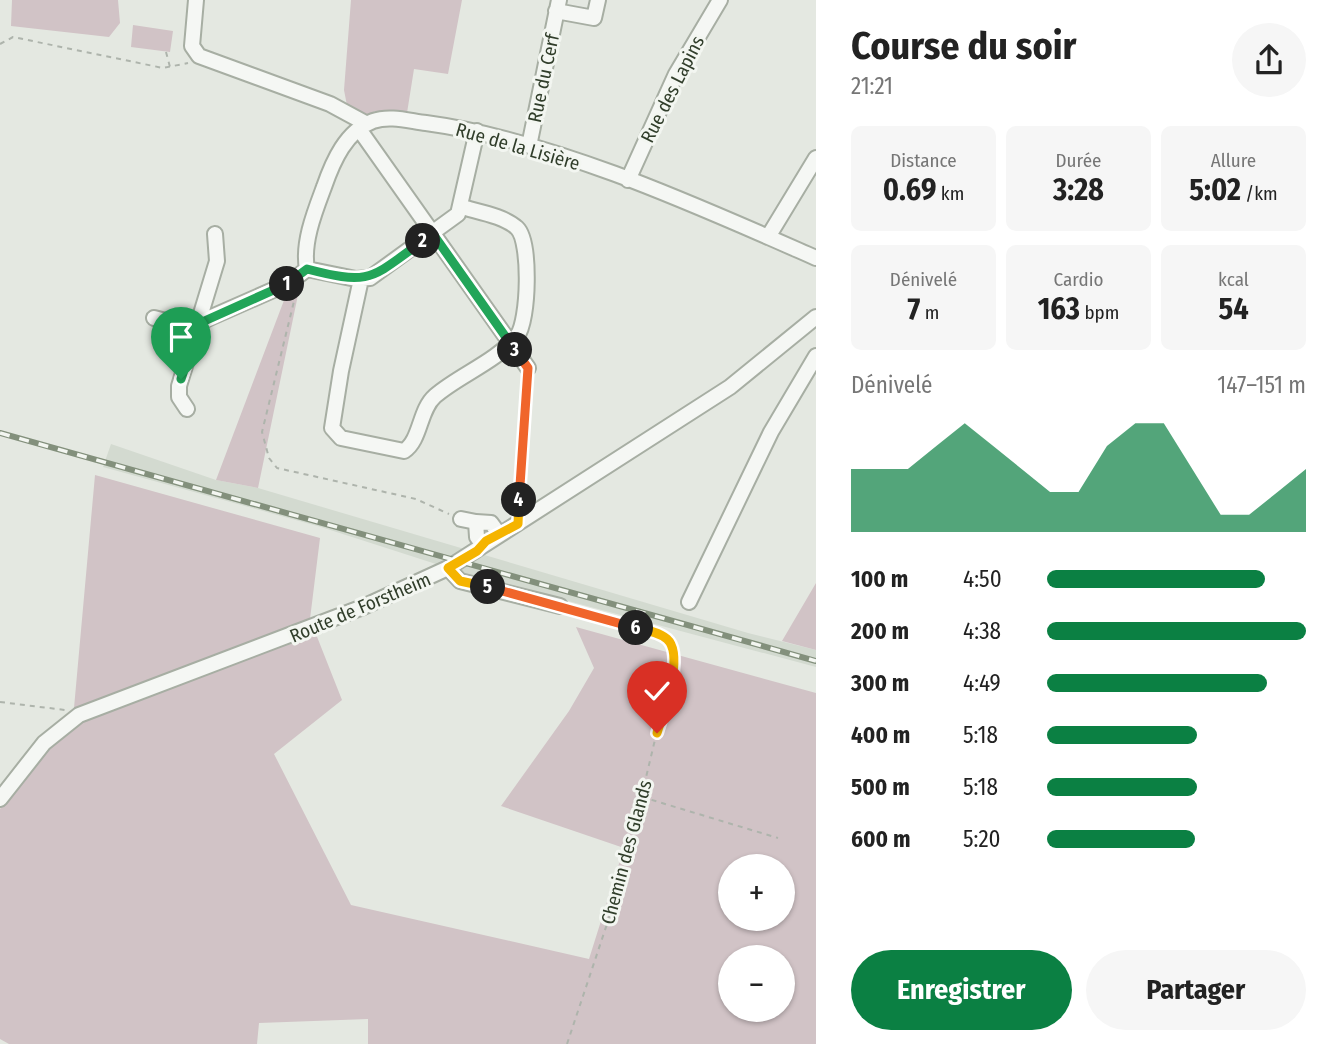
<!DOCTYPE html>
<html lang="fr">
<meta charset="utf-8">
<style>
:root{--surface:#fff;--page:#f6f6f6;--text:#222;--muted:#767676;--accent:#0b8043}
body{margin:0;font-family:"Fira Sans Condensed",sans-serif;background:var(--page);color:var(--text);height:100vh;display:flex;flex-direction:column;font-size:26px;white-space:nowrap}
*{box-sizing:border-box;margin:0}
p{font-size:23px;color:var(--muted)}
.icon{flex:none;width:38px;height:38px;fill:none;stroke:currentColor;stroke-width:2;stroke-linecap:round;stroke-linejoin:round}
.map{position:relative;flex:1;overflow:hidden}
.drawer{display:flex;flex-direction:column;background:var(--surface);width:525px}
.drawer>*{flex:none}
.buttons{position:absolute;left:718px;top:854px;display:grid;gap:14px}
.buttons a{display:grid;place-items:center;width:77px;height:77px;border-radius:50%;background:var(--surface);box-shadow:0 2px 5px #0004;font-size:35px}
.pin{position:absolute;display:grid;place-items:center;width:60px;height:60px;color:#fff;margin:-72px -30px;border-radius:50% 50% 50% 0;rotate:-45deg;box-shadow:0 0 7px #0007}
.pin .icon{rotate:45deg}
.km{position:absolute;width:35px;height:35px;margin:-18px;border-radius:50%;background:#222;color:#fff;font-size:19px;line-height:35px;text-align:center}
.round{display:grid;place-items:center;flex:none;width:74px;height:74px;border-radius:37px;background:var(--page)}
.head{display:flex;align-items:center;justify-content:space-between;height:119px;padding:0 35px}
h1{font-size:38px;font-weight:700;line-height:52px}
.stats{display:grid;grid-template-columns:repeat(3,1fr);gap:10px;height:119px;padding:7px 35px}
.stats div{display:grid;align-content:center;border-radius:10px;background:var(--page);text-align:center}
.stats b{font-size:30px;font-weight:700}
.stats small{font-size:19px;font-weight:400}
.stats p{font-size:19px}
.chart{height:196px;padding:14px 35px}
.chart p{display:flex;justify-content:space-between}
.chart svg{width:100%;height:126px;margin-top:7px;fill:var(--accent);opacity:.7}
.cta{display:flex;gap:14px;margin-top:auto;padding:14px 35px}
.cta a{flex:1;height:80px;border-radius:42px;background:var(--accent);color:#fff;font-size:28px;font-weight:700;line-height:80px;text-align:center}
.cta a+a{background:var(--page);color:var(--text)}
ul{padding:0 35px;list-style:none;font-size:23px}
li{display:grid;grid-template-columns:112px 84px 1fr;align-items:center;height:52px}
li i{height:18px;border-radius:9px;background:var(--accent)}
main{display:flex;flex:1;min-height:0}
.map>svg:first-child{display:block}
.built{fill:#d3dad0}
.green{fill:#d1c3c6;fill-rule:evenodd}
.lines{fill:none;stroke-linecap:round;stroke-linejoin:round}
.minor-casing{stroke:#a7aea3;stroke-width:18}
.path{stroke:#aeb4ac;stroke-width:2;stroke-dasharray:5 5;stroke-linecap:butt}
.minor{stroke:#f5f7f4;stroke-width:14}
.rail-casing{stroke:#83907c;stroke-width:6}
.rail{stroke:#f3f6f1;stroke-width:3.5;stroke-dasharray:10;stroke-linecap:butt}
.split-1-casing{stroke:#fff;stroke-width:14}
.split-2-casing{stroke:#fff;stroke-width:14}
.split-3-casing{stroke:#fff;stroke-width:14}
.split-4-casing{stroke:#fff;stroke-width:14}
.split-5-casing{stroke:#fff;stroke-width:14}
.split-6-casing{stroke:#fff;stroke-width:14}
.split-7-casing{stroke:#fff;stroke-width:14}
.split-1{stroke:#22a559;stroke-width:9}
.split-2{stroke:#22a559;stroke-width:9}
.split-3{stroke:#22a559;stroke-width:9}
.split-4{stroke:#f0652b;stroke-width:9}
.split-5{stroke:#f5b400;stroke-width:9}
.split-6{stroke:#f0652b;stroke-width:9}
.split-7{stroke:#f5b400;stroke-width:9}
.labels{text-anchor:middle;stroke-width:6;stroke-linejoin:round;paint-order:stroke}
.street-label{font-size:19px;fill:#313e2b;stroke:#f3f6f1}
</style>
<main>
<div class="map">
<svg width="816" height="1044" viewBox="0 0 816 1044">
<rect width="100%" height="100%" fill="#e4e8e1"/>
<path class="built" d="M111 444 216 480 258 488 748 633 816 650V667L467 574 321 527 103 467Z"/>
<path class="green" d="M12 0H118L120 23 109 37 11 26Z
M351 0H462L448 74 414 69 407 113 375 111 351 126 344 90Z
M133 25 173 31 170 52 131 47Z
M299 290 258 488 216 480 286 295Z
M95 475 320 538 310 619 342 700 274 754 351 905 589 959 624 848 501 806 569 711 594 668 576 627 816 693V1044H368V1019L259 1023 257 1044H9L0 1039V809L74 708ZM730 866H782V919H730ZM730 957H782V1010H730Z
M816 583V650L782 641Z"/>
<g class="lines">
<g class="minor-casing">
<path id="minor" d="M196 0 192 46 199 56 330 104 367 124
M556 11 594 18 598 0
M359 129 528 368
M529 146 559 0
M628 180 676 74 720 0
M768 237 816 158
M307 269C302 243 315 211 324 187 333 161 346 131 373 121 390 115 409 121 426 123 553 140 698 206 816 258
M361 279 341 371 332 428 341 438 404 451C421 440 419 410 435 396 459 375 496 362 517 336 529 321 531 241 517 228 504 216 479 212 462 207
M154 318 189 327 289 283 307 269 356 279 370 278 458 214 477 131
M187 409 179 397V386L217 261 215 234
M461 519 476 522
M482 544 477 537 476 522 491 523 499 534
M448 568 460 581 560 606
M689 602 771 432 816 356
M0 799 44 743 79 715 363 607 448 568 730 387 816 317"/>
</g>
<path class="path" d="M0 44 13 37 163 68 188 63
M166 52 170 67
M296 293 262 432 269 458 277 468 416 499 449 514
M519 507 527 379
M0 702 65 710
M642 797 778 838
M567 1044 621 882 675 656 669 642 660 635 571 609"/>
<use href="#minor" class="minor"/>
<g class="rail-casing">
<path id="rail" d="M0 433 816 661"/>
</g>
<use href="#rail" class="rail"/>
</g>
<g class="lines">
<g class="split-1-casing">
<path id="split-1" d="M181 379 200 323 287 284"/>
</g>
<g class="split-2-casing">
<path id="split-2" d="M287 284 307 269C372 286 371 278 423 241"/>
</g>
<g class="split-3-casing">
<path id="split-3" d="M423 241 433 234 515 350"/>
</g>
<g class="split-4-casing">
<path id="split-4" d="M515 350 528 368 519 500"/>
</g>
<g class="split-5-casing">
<path id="split-5" d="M488 587 460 581 448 568 477 551 486 541 518 524 519 500"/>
</g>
<g class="split-6-casing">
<path id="split-6" d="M488 587 636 628"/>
</g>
<g class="split-7-casing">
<path id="split-7" d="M636 628C646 630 659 632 667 639 685 655 663 713 657 733"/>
</g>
<use href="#split-1" class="split-1"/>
<use href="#split-2" class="split-2"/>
<use href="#split-3" class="split-3"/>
<use href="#split-4" class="split-4"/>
<use href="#split-5" class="split-5"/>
<use href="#split-6" class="split-6"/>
<use href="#split-7" class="split-7"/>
</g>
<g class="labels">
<g class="street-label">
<text transform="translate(543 78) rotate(-78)" y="7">Rue du Cerf</text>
<text transform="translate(672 89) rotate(-63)" y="7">Rue des Lapins</text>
<text transform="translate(518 146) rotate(16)" y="7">Rue de la Lisière</text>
<text transform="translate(360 607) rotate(-23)" y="7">Route de Forstheim</text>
<text transform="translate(626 852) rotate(-75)" y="7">Chemin des Glands</text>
</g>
</g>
</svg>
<div class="buttons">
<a>+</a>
<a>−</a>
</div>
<div class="pin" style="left:181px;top:379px;background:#1e9e55"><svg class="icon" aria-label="arrive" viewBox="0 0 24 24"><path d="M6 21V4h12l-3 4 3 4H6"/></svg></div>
<div class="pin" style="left:657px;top:733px;background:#d93025"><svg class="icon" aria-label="check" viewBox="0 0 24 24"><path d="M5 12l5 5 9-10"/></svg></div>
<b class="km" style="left:287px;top:284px">1</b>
<b class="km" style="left:423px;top:241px">2</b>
<b class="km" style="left:515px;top:350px">3</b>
<b class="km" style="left:519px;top:500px">4</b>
<b class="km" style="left:488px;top:587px">5</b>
<b class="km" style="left:636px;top:628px">6</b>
</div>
<section class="drawer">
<div class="head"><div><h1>Course du soir</h1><p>21:21</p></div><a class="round"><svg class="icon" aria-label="share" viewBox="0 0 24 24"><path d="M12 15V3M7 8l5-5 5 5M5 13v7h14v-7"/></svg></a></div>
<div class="stats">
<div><p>Distance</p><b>0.69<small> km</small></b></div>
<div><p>Durée</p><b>3:28</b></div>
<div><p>Allure</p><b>5:02<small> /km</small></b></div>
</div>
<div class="stats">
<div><p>Dénivelé</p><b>7<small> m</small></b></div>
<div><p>Cardio</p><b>163<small> bpm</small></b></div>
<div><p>kcal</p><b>54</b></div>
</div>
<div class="chart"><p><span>Dénivelé</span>147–151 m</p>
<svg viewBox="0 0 160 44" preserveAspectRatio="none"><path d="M0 44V22L10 22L20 22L30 14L40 6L50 14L60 22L70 30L80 30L90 14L100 6L110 6L120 22L130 38L140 38L150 30L160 22V44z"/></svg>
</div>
<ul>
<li><b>100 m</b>4:50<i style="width:84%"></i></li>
<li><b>200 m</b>4:38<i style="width:100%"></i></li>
<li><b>300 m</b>4:49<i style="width:85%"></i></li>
<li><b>400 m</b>5:18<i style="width:58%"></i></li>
<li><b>500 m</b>5:18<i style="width:58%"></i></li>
<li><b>600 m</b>5:20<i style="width:57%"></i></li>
</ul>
<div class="cta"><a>Enregistrer</a><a>Partager</a></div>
</section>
</main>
